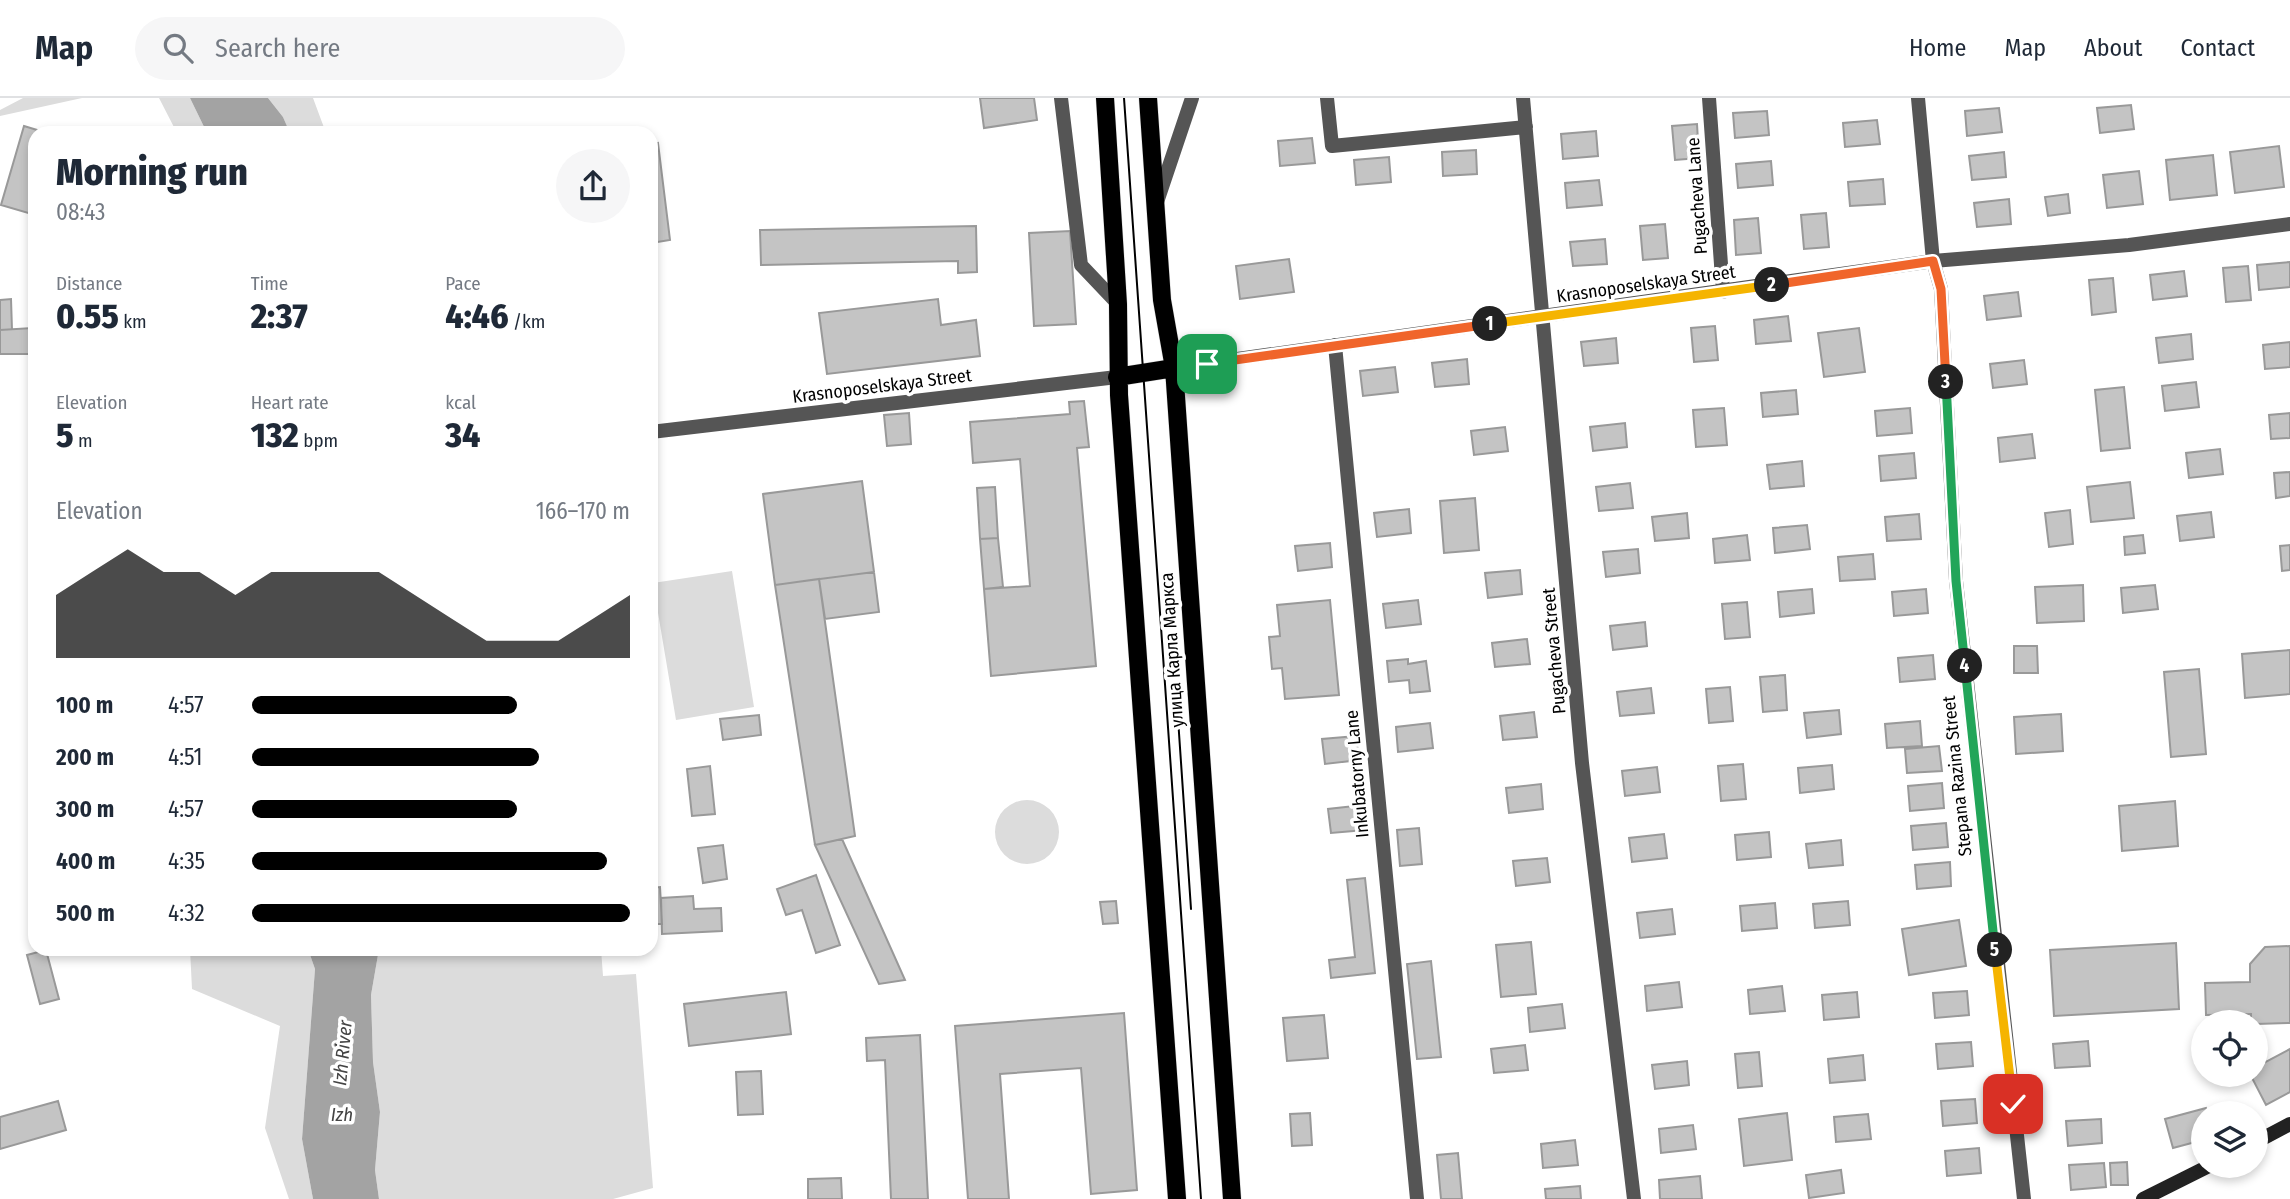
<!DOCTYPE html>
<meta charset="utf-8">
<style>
:root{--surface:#fff;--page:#f6f6f7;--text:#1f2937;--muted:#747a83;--line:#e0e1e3;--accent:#000}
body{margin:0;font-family:"Fira Sans Condensed",sans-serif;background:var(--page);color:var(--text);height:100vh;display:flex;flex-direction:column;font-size:26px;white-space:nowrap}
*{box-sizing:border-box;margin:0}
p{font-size:23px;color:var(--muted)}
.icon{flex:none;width:38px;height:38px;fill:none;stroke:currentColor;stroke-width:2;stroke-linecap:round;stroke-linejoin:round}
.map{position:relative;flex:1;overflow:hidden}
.drawer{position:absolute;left:28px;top:28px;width:630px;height:830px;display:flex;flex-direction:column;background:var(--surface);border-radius:21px;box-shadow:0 4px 10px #0003}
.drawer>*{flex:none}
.buttons{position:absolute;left:2191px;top:912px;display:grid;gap:14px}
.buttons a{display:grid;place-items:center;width:77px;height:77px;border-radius:50%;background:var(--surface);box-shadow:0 4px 10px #0003;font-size:35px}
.pin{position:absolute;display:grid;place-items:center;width:60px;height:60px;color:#fff;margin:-30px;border-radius:14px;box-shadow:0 4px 10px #0006}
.km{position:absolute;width:35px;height:35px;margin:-18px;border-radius:50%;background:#222;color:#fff;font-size:19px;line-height:35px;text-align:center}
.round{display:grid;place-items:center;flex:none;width:74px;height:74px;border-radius:37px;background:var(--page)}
.headline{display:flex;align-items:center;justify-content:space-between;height:119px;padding:0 28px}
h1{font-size:38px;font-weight:800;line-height:52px}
.stats{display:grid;grid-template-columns:repeat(3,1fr);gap:10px;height:119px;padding:7px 28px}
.stats div{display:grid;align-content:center}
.stats b{font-size:35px;font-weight:800}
.stats small{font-size:19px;font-weight:400}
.stats p{font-size:19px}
.chart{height:196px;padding:14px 28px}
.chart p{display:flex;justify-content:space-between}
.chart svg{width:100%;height:126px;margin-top:7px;fill:var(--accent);opacity:.7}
ul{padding:0 28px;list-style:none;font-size:23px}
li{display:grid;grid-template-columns:112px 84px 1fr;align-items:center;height:52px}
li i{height:18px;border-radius:9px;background:var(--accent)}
header{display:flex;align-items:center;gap:42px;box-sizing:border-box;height:98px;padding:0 35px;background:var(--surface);border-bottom:2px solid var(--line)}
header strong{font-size:33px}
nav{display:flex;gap:38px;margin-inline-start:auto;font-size:24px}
.search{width:490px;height:63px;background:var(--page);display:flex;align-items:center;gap:18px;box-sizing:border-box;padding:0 24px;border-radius:38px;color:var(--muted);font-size:26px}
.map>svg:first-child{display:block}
.green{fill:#dcdcdc}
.water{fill:#a3a3a3}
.building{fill:#c4c4c4;stroke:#999;stroke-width:2}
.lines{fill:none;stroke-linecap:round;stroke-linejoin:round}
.primary-casing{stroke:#dbdbdb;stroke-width:19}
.street{stroke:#555;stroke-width:14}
.secondary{stroke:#222;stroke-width:14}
.primary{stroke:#000;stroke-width:18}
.tram{stroke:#000;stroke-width:2}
.split-1-casing{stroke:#fff;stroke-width:14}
.split-2-casing{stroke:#fff;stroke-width:14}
.split-3-casing{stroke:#fff;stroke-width:14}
.split-4-casing{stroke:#fff;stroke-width:14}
.split-5-casing{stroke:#fff;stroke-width:14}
.split-6-casing{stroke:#fff;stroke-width:14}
.split-1{stroke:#f0652b;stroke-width:9}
.split-2{stroke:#f5b400;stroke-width:9}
.split-3{stroke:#f0652b;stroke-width:9}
.split-4{stroke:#22a559;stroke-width:9}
.split-5{stroke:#22a559;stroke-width:9}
.split-6{stroke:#f5b400;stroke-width:9}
.labels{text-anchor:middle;stroke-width:7;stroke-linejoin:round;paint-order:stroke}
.street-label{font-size:18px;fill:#000;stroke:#fff}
.water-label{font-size:19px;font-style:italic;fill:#444;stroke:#fff}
</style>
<header>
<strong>Map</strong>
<div class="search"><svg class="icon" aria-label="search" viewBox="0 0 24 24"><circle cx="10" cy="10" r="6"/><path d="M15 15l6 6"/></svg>Search here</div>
<nav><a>Home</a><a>Map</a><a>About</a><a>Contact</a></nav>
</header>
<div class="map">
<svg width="2290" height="1101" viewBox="0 0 2290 1101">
<rect width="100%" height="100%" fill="#fff"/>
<path class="green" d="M23 0H82L0 18V12Z
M159 0H190L207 35H177Z
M268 0H313L326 35H290L283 19Z
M732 473 754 609 676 622 653 485Z
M995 734a32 32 0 1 1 64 0a32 32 0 1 1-64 0Z
M190 851H308L315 871 302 1041 313 1101H289L265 1030 280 928 192 891Z
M379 851H601L603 878 636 876 653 1090 613 1101H379L375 1072 380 1014 373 964 371 897Z"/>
<path class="water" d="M190 0H268L283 19 290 35H207Z
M308 851H379L371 897 373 964 380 1014 375 1072 379 1101H313L302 1041 315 871Z"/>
<path class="building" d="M980 0H1034L1037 22 984 30Z
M2131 7 2134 31 2100 35 2097 10Z
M1999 10 2002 34 1967 38 1965 13Z
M1767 13 1769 37 1735 40 1733 15Z
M1877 22 1880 46 1845 49 1843 25Z
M1697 26 1699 60 1675 62 1672 28Z
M24 28 47 35H35V117L1 107Z
M1596 33 1598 58 1563 61 1561 36Z
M1312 40 1315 65 1280 68 1278 43Z
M658 45 670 142 651 145V46Z
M2279 48 2284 89 2235 95 2230 54Z
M1476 52 1477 76 1443 78 1442 54Z
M2004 54 2006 79 1972 82 1969 58Z
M2213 57 2217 97 2170 102 2166 62Z
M1389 59 1391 84 1356 87 1354 62Z
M1771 63 1773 87 1738 90 1736 66Z
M2139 73 2143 106 2107 110 2103 77Z
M1883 81 1885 106 1850 108 1848 84Z
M1599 82 1602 107 1567 110 1565 85Z
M2068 96 2070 115 2048 118 2045 99Z
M2009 101 2011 126 1977 129 1974 105Z
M1826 115 1829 149 1804 151 1801 117Z
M1758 120 1761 155 1736 157 1734 122Z
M1665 126 1668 160 1643 162 1640 128Z
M976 128 977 174 958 175V163L761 167 760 132Z
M1070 133 1076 226 1034 228 1029 135Z
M1605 141 1607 166 1573 168 1570 144Z
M1289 161 1294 194 1240 201 1236 168Z
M2290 164V189L2259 192 2257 167Z
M2248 168 2251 202 2226 204 2223 170Z
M2184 173 2187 198 2153 202 2150 177Z
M2113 180 2116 214 2092 217 2089 182Z
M2018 194 2021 218 1987 222 1984 198Z
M11 201 12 232H0V202Z
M938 201 941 227 976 222 980 258 827 276 819 215Z
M1788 218 1791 243 1756 246 1754 222Z
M1715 228 1718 262 1694 264 1691 230Z
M32 230 31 256H0V232Z
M1859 230 1865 274 1824 279 1818 235Z
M2191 236 2193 261 2159 265 2156 240Z
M1616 240 1618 265 1584 268 1581 244Z
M2290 244V269L2265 271 2263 247Z
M1467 261 1469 286 1435 289 1432 265Z
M2024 262 2027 286 1993 290 1990 266Z
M1395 269 1398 294 1363 298 1360 273Z
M2196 284 2199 309 2165 313 2162 288Z
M2124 289 2130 350 2101 353 2095 292Z
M1796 292 1798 316 1763 319 1761 295Z
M1084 303 1089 349 1077 350 1096 568 991 578 984 491 1030 488 1020 361 973 365 970 324 1070 316 1069 304Z
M1724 310 1727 347 1696 349 1693 312Z
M1910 310 1912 335 1877 338 1875 313Z
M909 315 911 346 887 348 884 317Z
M2290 315V340L2271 341 2269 317Z
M1625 325 1627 349 1593 353 1590 329Z
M1505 329 1508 353 1474 357 1471 333Z
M2032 336 2035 360 2000 364 1998 340Z
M2220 351 2223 376 2189 380 2186 355Z
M1914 355 1916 380 1881 383 1879 358Z
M1802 363 1804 388 1770 391 1767 367Z
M2290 374V398L2276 400 2274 375Z
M862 383 874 474 775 487 763 396Z
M2130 384 2134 420 2091 424 2087 389Z
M1630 385 1633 410 1599 413 1596 389Z
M995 389 998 440 980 441 977 390Z
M1475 400 1479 452 1444 455 1440 403Z
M1409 411 1411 435 1377 439 1374 415Z
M2070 412 2073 446 2049 449 2045 415Z
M2211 414 2214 439 2180 443 2177 418Z
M1687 415 1689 440 1655 443 1652 419Z
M1919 416 1921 441 1887 443 1885 419Z
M1807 427 1810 451 1775 455 1773 430Z
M1747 437 1750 462 1715 465 1713 441Z
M2143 437 2145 455 2125 457 2124 439Z
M998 440 1003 489 984 491 980 441Z
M1330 445 1332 469 1298 473 1295 448Z
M2290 447V472L2282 473 2280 448Z
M1638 451 1640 475 1606 479 1603 454Z
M1873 456 1875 481 1840 483 1838 459Z
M1520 472 1522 496 1488 500 1485 475Z
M874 474 879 514 825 521 819 481Z
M819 481 855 738 815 747 775 487Z
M2083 487 2084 523 2037 525 2035 489Z
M2155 487 2158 511 2123 515 2121 490Z
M1812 491 1814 515 1780 519 1778 494Z
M1926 491 1928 515 1894 518 1892 494Z
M1330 502 1339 597 1285 601 1282 570 1272 571 1269 539 1280 538 1277 507Z
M1418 502 1421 526 1386 530 1383 506Z
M1747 504 1750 539 1725 541 1722 506Z
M1645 524 1647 548 1613 552 1610 528Z
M1527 541 1530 566 1495 569 1492 545Z
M2014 548H2037L2038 575H2014Z
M2290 552V596L2245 600 2242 556Z
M1933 557 1935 581 1900 584 1898 560Z
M1408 561V566L1426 563 1430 593 1410 595 1409 582 1389 584 1387 563Z
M2199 571 2206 656 2171 659 2164 574Z
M1785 577 1787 612 1763 614 1760 579Z
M1730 589 1733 623 1709 625 1706 591Z
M1651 590 1654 615 1620 618 1617 594Z
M1839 612 1841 636 1807 640 1804 615Z
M1534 614 1537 639 1503 642 1500 618Z
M2061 616 2063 653 2016 656 2014 619Z
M759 617 761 637 723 642 720 621Z
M1920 623 1922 648 1887 650 1885 626Z
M1430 625 1433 650 1398 654 1396 629Z
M1356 638 1359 662 1325 666 1322 641Z
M1939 648 1942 673 1907 675 1905 651Z
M1743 666 1746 701 1721 703 1718 668Z
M1832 667 1834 691 1800 695 1798 670Z
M710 668 715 716 692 718 687 671Z
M1657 669 1660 694 1625 698 1622 673Z
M1942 685 1944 710 1910 713 1908 688Z
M1541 686 1543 711 1509 715 1506 690Z
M2175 703 2178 748 2122 753 2119 708Z
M1363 707 1365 732 1331 735 1328 711Z
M1946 725 1948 749 1913 752 1911 728Z
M1419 730 1422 766 1400 768 1397 732Z
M1769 734 1771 759 1737 762 1735 737Z
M1664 736 1667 760 1632 764 1629 740Z
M842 741 905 882 879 886 815 747Z
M1841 742 1843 767 1809 770 1806 746Z
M723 747 727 781 703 785 698 750Z
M1547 760 1550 784 1516 788 1513 763Z
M1950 764 1951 788 1917 791 1915 767Z
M816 777 840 847 816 855 802 812 786 817 777 791Z
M1365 780 1375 875 1331 880 1329 862 1355 859 1347 782Z
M660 789 662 826H651V790Z
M693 798 694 811 721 810 722 833 662 836 661 800Z
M1116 803 1118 825 1103 826 1100 804Z
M1848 803 1850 827 1815 830 1813 806Z
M1775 805 1777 830 1742 833 1740 808Z
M1672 811 1675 836 1640 840 1637 815Z
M1959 822 1966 868 1909 877 1902 831Z
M1531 844 1536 896 1501 899 1496 847Z
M2176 845 2179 911 2054 918 2050 852Z
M2290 848V925L2256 926 2251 924V916L2206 917 2205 885 2250 884V866L2265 849Z
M46 852 59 901 40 906 27 857Z
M1431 863 1441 959 1417 961 1407 866Z
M1679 884 1682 909 1647 913 1645 888Z
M1782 888 1785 913 1750 916 1748 892Z
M1967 893 1969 917 1935 920 1933 895Z
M786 894 791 936 689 948 684 906Z
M1857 894 1859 919 1824 922 1822 897Z
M1562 906 1565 930 1530 934 1528 910Z
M1124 915 1137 1092 1091 1096 1081 970 1000 976 1009 1101H968L955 928Z
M1324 917 1328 960 1287 963 1283 920Z
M920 937 928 1101H891L885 962 867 963 866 940Z
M2088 943 2090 968 2055 970 2053 946Z
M1971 944 1973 968 1938 971 1936 946Z
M1525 947 1528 972 1494 975 1491 951Z
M2290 951V994L2266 1007 2250 976H2256V969Z
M1759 954 1762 988 1738 990 1735 956Z
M1863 957 1865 982 1830 985 1828 961Z
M1687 963 1689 987 1655 991 1652 967Z
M761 973 763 1016 738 1017 736 974Z
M1975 1001 1977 1025 1943 1028 1941 1003Z
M58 1003 66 1032 0 1051V1019Z
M2206 1010 2208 1015H2203V1042L2173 1050 2165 1021Z
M1310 1015 1312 1047 1292 1048 1290 1016Z
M1787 1015 1792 1062 1744 1068 1739 1021Z
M1868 1016 1871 1041 1836 1044 1834 1019Z
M2101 1021 2102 1045 2068 1048 2066 1023Z
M1693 1027 1696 1051 1661 1055 1659 1031Z
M1575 1042 1578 1067 1543 1070 1541 1046Z
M1979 1050 1981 1075 1947 1078 1945 1053Z
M1458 1055 1462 1101H1441L1437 1057Z
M2127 1064 2128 1087H2111L2110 1065Z
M2104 1065 2106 1089 2071 1092 2069 1067Z
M1841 1072 1844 1095 1809 1100 1806 1077Z
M1700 1078 1702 1101H1660L1659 1082Z
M841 1080 842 1101H808V1081Z
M1580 1088 1581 1101H1546L1545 1091Z"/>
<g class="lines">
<g class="primary-casing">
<path id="primary" d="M1105 0 1118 206 1119 297 1177 1101
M1148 0 1162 202 1174 270 1232 1101
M1117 279 1174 270"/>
</g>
<path class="street" d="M1061 0 1081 167 1118 206
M1327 0 1332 48 1526 29
M1523 0 1582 665 1634 1101
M1709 0 1723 194
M1918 0 1933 163 1941 191 1956 483 2024 1101
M1157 104 1192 0
M1335 247 1417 1101
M1174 270 1933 163 2129 147 2290 126
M651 334 1117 279"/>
<path class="secondary" d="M2256 1044 2290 1026
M2143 1101 2209 1068"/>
<use href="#primary" class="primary"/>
<path class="tram" d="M1124 0 1201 1101
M1176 591 1191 811"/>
</g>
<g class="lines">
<g class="split-1-casing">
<path id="split-1" d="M1207 266 1490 226"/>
</g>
<g class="split-2-casing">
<path id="split-2" d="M1490 226 1772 187"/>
</g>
<g class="split-3-casing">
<path id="split-3" d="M1772 187 1933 163 1941 191 1946 284"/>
</g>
<g class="split-4-casing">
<path id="split-4" d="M1946 284 1956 483 1965 568"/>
</g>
<g class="split-5-casing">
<path id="split-5" d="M1965 568 1995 852"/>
</g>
<g class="split-6-casing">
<path id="split-6" d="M1995 852 2013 1006"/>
</g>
<use href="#split-1" class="split-1"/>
<use href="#split-2" class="split-2"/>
<use href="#split-3" class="split-3"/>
<use href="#split-4" class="split-4"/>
<use href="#split-5" class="split-5"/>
<use href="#split-6" class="split-6"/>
</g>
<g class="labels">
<g class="street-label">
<text transform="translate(1697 98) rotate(-94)" y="6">Pugacheva Lane</text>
<text transform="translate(1646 186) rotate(-8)" y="6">Krasnoposelskaya Street</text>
<text transform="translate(882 288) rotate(-7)" y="6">Krasnoposelskaya Street</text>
<text transform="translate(1172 552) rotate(-94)" y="6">улица Карла Маркса</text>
<text transform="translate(1554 553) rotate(-95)" y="6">Pugacheva Street</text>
<text transform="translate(1357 676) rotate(-95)" y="6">Inkubatorny Lane</text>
<text transform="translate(1957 678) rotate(-96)" y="6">Stepana Razina Street</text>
</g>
<g class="water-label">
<text transform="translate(342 955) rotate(-85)" y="7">Izh River</text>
<text x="342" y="1023">Izh</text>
</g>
</g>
</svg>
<div class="buttons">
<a><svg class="icon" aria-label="locate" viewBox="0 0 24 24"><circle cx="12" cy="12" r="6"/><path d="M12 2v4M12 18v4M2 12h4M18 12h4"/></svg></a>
<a><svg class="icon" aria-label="layers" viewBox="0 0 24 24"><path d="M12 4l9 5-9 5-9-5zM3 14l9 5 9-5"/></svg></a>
</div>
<div class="pin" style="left:1207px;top:266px;background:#1e9e55"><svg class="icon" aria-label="arrive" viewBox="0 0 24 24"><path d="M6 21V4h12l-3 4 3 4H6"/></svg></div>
<div class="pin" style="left:2013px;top:1006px;background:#d93025"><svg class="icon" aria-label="check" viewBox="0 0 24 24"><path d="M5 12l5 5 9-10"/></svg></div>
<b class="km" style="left:1490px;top:226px">1</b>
<b class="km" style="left:1772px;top:187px">2</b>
<b class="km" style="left:1946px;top:284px">3</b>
<b class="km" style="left:1965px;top:568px">4</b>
<b class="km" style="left:1995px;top:852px">5</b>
<section class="drawer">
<div class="headline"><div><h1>Morning run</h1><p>08:43</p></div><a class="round"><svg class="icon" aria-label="share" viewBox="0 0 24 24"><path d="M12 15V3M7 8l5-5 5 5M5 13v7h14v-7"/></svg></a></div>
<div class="stats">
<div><p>Distance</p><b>0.55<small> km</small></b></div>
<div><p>Time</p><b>2:37</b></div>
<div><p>Pace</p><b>4:46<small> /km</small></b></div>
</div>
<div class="stats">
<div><p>Elevation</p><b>5<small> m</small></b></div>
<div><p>Heart rate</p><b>132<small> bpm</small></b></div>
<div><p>kcal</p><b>34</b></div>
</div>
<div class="chart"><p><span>Elevation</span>166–170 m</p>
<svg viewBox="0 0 160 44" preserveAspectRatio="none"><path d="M0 44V22L10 14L20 6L30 14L40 14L50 22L60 14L70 14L80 14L90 14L100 22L110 30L120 38L130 38L140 38L150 30L160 22V44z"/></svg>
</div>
<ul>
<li><b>100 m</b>4:57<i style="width:70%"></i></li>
<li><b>200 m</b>4:51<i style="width:76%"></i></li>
<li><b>300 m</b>4:57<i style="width:70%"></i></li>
<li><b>400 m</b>4:35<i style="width:94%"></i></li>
<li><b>500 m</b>4:32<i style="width:100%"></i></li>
</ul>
</section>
</div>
